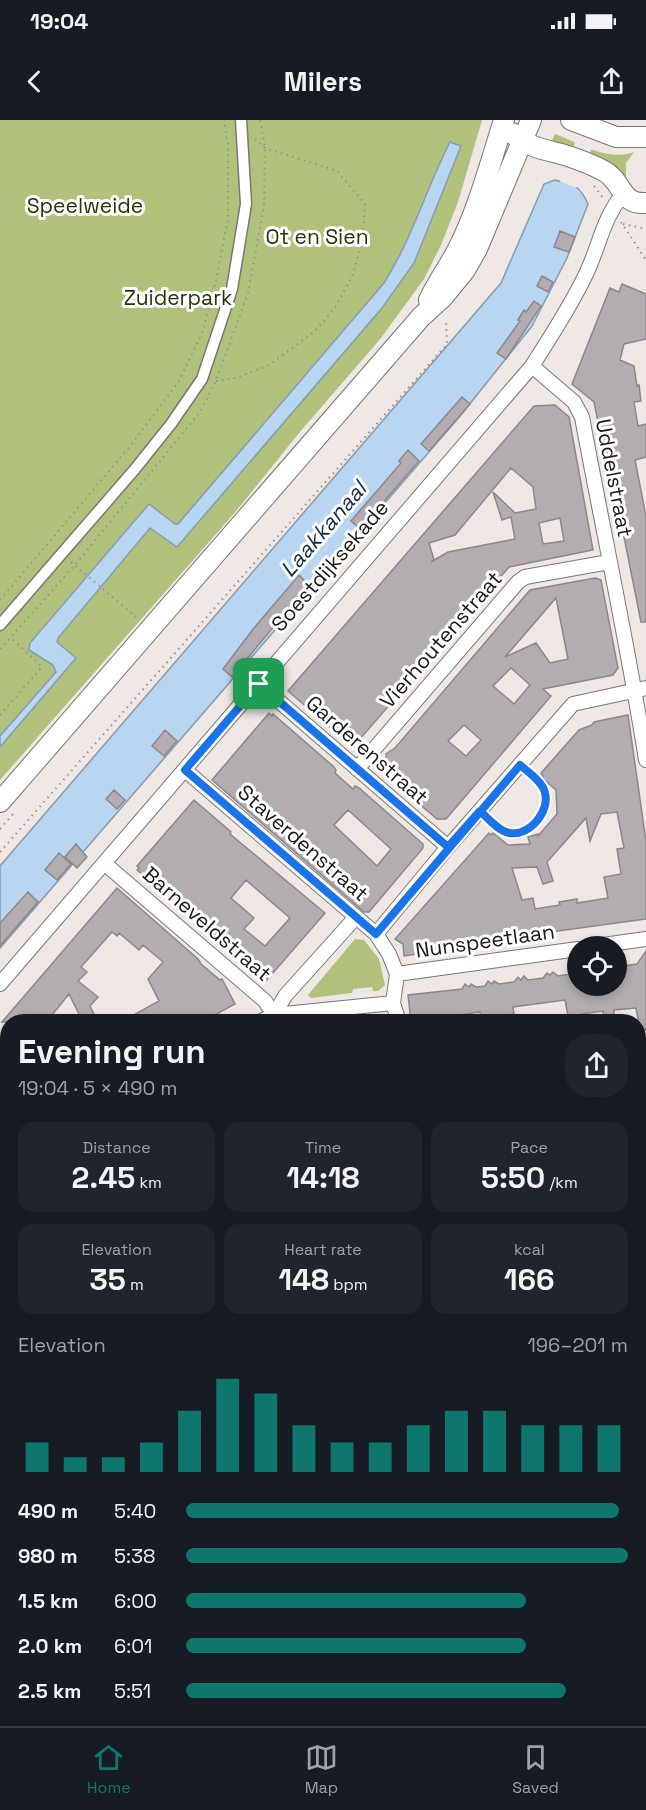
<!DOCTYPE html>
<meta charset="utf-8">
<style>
:root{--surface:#171b24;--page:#20242c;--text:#f1f3f6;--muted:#9ea1a6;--line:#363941;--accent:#0f766e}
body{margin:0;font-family:"Space Grotesk",sans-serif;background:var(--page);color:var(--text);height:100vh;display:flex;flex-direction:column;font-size:22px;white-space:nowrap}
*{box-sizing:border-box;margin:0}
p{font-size:20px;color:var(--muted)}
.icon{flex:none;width:33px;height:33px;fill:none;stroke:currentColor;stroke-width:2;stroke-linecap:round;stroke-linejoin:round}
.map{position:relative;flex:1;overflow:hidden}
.sheet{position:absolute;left:0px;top:894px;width:646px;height:712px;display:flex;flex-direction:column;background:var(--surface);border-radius:24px 24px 0 0;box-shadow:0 3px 9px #0003}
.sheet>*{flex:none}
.tools{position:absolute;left:567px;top:816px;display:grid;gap:12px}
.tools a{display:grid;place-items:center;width:60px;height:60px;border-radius:50%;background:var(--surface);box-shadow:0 3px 9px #0003;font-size:30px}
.pin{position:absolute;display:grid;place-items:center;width:51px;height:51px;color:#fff;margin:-26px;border-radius:12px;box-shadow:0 3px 9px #0006}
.round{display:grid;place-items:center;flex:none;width:63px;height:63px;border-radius:24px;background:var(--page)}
.head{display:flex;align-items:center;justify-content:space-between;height:102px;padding:0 18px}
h1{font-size:33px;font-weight:700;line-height:45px}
.figures{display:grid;grid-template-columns:repeat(3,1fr);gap:9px;height:102px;padding:6px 18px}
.figures div{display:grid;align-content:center;border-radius:15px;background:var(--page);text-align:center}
.figures b{font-size:30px;font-weight:700}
.figures small{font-size:16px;font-weight:400}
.figures p{font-size:16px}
.chart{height:168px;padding:12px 18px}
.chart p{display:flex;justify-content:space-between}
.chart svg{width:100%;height:108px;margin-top:6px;stroke:var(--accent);stroke-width:6}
ul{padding:0 18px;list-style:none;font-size:20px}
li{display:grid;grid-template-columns:96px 72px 1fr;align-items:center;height:45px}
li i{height:15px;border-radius:8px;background:var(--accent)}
.status{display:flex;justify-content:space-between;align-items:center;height:42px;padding:0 30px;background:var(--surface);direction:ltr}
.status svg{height:16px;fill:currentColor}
header{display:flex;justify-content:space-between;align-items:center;height:78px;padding:0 18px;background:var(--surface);font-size:27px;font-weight:700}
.dock{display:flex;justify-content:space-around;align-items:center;height:84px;border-top:2px solid var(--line);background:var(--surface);font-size:16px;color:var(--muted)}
.dock a{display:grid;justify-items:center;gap:3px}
.dock .selected{color:var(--accent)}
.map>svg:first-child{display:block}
.built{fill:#e8d9d1}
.green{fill:#afc17a}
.water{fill:#b8d5f1;stroke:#899caf;stroke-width:1.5}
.pier{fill:#eee7e3}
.building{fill:#b3adb2;stroke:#8d878b;stroke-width:1.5;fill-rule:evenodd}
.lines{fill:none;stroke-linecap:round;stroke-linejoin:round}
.service-casing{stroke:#7d7673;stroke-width:9}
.pedestrian-casing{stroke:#7d7673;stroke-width:13}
.minor-casing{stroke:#7d7673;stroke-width:16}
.tertiary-casing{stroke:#7d7673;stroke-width:19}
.secondary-casing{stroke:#7d7673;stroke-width:22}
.path{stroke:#96918e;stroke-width:2;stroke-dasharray:1.5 4.5;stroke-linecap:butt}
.service{stroke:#fff;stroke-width:7}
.pedestrian{stroke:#fff;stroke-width:10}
.minor{stroke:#fff;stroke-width:14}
.tertiary{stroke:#fff;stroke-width:16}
.secondary{stroke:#fff;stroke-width:20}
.route-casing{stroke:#fff;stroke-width:12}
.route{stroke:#1a73e8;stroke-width:8}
.labels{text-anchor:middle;stroke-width:6;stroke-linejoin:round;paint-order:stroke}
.park-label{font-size:21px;fill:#2a3209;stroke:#fff}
.street-label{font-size:21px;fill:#1a1816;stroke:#fff}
.water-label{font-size:22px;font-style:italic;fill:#0d2c47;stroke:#fff}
</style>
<div class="status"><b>19:04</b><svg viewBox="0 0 49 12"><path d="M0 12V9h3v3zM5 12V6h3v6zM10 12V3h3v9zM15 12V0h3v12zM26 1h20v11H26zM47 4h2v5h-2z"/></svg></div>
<header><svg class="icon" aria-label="back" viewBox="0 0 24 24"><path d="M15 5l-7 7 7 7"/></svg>Milers<svg class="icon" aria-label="share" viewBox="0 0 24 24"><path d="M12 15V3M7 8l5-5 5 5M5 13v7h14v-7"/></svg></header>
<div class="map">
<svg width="646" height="1606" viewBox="0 0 646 1606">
<rect width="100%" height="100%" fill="#eee7e3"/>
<path class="built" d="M7 1563 8 1599H61V1603L53 1604V1606H0V1564Z"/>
<path class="green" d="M0 0H482L458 82 441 125 424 159 381 218 299 313 237 390 0 660Z
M555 14C579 23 608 42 634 32L626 43V57L612 45 552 21Z
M355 819 364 820 379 839 385 865 378 871H373L372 867 353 869 352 873 311 878 308 875Z"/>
<path class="water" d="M450 22 461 26 414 143 382 188 177 427 150 408 58 518 57 522 76 538 0 627V616L56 552 53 545 29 530 30 523 149 384 175 404H178L384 163C413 117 426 69 450 22Z
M555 60C574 66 579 64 588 84L567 138 532 206 461 295 0 828V746L501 163 544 64Z"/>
<path class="pier" d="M584 0H603L576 68 560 62Z"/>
<path class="building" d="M560 111 575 117 569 132 554 127Z
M542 156 553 162 548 172 537 166Z
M622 164 646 174V219L624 224 620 240 634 246 637 266 639 265 641 281 634 282 638 306 646 304V337L635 340 646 396V502H641L607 332H604L594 282 572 264 610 168 619 172Z
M534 181 541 186 506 239 497 233 520 201 518 200 524 190 526 192Z
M462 277 470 284 429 331 421 324Z
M555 285 569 297 593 430 509 447 353 627 288 571 534 286ZM511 348 533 367 536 389 515 393 493 372 502 400 511 397 515 419 448 432 431 442 434 440 429 423 455 415ZM560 398 564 421 543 424 539 403Z
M408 330 419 341 360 409 351 401 401 343 399 341Z
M299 455 310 466 297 482 302 487 291 500 284 494 232 557 223 549 254 508Z
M595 458 601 460 618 548 613 555 543 569 551 576 446 699H437L377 648 386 637V634L395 628 530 470ZM556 478 568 539 550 543 536 523 505 537ZM511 548 530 565 514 584 493 566ZM464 605 481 620 466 636 448 621Z
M269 593 272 596 273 594 334 647 336 650 335 653 353 669 355 666 359 668 423 724V728L369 792H364L212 660ZM348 690 391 729 377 746 334 705Z
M628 595 646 721V799L469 823 446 827V830L404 836 403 824 395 819 489 713 491 715 493 713 508 725 530 724 528 717 538 714V716L557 694 556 670 541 657 543 656 541 653 579 610 592 605 594 602ZM617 692 624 728 617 729 621 754 604 757 608 778 577 783V779L559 782 560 785 535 789 533 778 522 780 512 748 537 747 543 764 553 761 547 742 586 698 590 721 601 694Z
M165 610 177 621 164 636 152 626Z
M114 670 125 680 117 689 106 679Z
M194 680 231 712 230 714 325 793 266 861 222 820 137 750 139 748 137 746ZM246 760 290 798 265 826 244 809 254 798 231 778Z
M76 724 87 737 77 748 65 737Z
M59 733 71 744 57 760 45 750Z
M117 768 198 839 201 844 220 860 222 859 235 884 202 902H187L185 896 174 902H121L159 881 148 859 163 842 143 825 139 830 119 813 117 816 112 812 81 847 87 852 78 861 98 877 90 886 98 902H83L69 874 48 900 40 894 34 902H2Z
M28 772 38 782 0 826V803Z
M646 831V910H640L636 888 614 890V897L604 898 603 891 568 896 565 880 513 887 514 894 481 900 480 892 430 899 431 902H411L408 875 462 869 465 864 469 867 471 864 476 867 485 866 488 861 492 864 494 861 499 864 514 862 518 857 521 860 524 856 528 860 543 858 547 853 550 855 553 852 558 856 578 853V866H616V847L637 844Z"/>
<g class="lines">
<g class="service-casing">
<path id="service" d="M639 1177 646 1176"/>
</g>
<g class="pedestrian-casing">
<path id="pedestrian" d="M0 505 135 349 171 304 202 259 232 169 246 84 241 0
M0 1283 8 1285
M639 1511 646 1514"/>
</g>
<g class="minor-casing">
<path id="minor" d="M532 246 574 282 582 297C603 411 628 525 646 640
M259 564 448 727
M357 649 518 462 525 457 609 442
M185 650 376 814 389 834 397 854 393 883 399 902
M104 743 265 881 274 895 276 902
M376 814 448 727 573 584 646 568
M596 826 646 819
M397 854 578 829
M0 864 532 246C551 216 571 186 586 154 600 125 602 100 623 74
M274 895 285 876 356 797
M259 902 274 895 393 883
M639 947 646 946
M0 964 8 970
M639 1258 646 1256
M0 1267 8 1266
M639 1381 646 1379
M0 1403 8 1406
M639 1504 646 1502
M0 1545 8 1544
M152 1599V1606
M256 1599 257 1606
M560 1599 580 1606
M436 1606 439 1599
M546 1606 548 1599"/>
</g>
<g class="tertiary-casing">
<path id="tertiary" d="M639 1079 646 1078
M639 1118H646
M0 1143H8
M0 1181 8 1180"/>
</g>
<g class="secondary-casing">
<path id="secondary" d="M571 0 616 17H646
M512 13C528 28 548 30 568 36 580 40 593 45 604 51 623 61 620 85 646 83
M429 180C437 163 448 148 457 131 478 90 490 44 504 0
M0 682 421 197 443 177 465 150 477 129 531 0"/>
</g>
<path class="path" d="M594 66 603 78
M621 102 646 140
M623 104 646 109
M216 261 236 258 269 245 314 212 334 189 352 157 363 118 365 84 337 51 265 28 254 18
M71 442 136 497
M0 480 131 325 179 261 202 213 216 160 228 99V25L224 0
M0 529 75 445 200 292 216 261 248 173 264 86 265 28 260 0
M0 595 42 547 10 517
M489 699C494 704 500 711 508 713 529 719 552 690 545 671 542 664 534 658 529 653
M0 709 13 694
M0 732 447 224 446 199
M0 1246 8 1245
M639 1320 646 1319
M0 1331 8 1334
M639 1443 646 1442
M639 1560 646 1562
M523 1599 532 1602
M591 1599 611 1606"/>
<use href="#service" class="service"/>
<use href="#pedestrian" class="pedestrian"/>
<use href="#minor" class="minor"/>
<use href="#tertiary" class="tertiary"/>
<use href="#secondary" class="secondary"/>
</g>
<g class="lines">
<g class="route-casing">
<path id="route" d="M259 564 448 727 480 691C488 698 499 712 510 713 530 716 550 691 545 673 543 662 528 652 520 645L376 814 185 650 259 564"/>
</g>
<use href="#route" class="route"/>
</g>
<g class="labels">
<g class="park-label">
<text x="85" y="93">Speelweide</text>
<text x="317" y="124">Ot en Sien</text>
<text x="178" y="185">Zuiderpark</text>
</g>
<g class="street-label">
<text transform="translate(614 358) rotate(79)" y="7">Uddelstraat</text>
<text transform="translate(330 446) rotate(-49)" y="7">Soestdijksekade</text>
<text transform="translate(441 520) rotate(-49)" y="7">Vierhoutenstraat</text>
<text transform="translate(367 630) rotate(41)" y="7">Garderenstraat</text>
<text transform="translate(303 723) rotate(41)" y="7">Staverdenstraat</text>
<text transform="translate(207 804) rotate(41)" y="7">Barneveldstraat</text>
<text transform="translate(485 821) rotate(-8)" y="7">Nunspeetlaan</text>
</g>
<g class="water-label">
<text transform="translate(323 409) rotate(-49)" y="8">Laakkanaal</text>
</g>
</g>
</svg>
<div class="tools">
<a><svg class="icon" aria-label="locate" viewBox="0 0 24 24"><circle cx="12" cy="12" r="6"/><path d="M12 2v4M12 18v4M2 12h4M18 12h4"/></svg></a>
</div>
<div class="pin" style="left:259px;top:564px;background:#1e9e55"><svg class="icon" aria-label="arrive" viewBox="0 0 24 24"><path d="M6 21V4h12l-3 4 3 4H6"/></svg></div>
<section class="sheet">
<div class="head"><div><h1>Evening run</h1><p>19:04 · 5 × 490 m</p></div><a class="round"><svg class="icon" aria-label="share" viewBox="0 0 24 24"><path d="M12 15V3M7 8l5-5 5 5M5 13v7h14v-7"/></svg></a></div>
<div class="figures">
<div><p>Distance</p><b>2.45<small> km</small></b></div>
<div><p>Time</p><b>14:18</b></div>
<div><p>Pace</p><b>5:50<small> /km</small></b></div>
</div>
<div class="figures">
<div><p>Elevation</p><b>35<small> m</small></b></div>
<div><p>Heart rate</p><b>148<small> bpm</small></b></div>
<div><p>kcal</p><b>166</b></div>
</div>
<div class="chart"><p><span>Elevation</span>196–201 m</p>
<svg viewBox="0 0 160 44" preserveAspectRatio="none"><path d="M5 44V32M15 44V38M25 44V38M35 44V32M45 44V19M55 44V6M65 44V12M75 44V25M85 44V32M95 44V32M105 44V25M115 44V19M125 44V19M135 44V25M145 44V25M155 44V25"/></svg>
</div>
<ul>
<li><b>490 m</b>5:40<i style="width:98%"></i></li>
<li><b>980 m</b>5:38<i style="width:100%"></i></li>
<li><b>1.5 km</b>6:00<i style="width:77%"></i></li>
<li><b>2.0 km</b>6:01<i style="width:77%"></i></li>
<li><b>2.5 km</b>5:51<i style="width:86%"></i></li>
</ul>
</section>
</div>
<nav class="dock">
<a class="selected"><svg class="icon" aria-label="home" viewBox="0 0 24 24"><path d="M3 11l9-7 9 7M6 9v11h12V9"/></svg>Home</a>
<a><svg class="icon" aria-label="map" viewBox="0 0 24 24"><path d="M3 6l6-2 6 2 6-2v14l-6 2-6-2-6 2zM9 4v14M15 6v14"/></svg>Map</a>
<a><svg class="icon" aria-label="saved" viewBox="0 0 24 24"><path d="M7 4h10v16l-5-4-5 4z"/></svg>Saved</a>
</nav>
